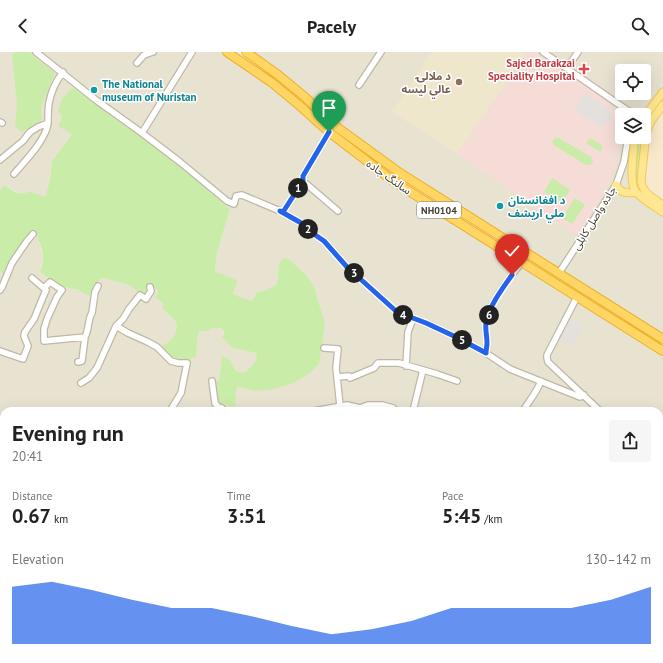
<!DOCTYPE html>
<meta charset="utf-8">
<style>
:root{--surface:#fff;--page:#f6f6f6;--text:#222;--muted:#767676;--accent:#2563eb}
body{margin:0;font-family:"PT Sans","Noto Sans Arabic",sans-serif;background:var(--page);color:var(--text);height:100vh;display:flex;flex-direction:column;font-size:15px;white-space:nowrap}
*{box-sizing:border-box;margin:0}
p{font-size:13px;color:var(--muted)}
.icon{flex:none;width:22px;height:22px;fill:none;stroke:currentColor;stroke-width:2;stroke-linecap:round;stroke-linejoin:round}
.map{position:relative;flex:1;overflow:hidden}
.sheet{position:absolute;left:0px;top:355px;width:663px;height:256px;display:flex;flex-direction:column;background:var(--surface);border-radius:12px 12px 0 0;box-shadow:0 4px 16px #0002}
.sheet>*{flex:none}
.buttons{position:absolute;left:615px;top:12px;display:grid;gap:8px}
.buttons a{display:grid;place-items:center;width:36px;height:36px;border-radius:4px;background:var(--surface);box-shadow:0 4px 16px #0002;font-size:20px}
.pin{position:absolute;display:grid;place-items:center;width:34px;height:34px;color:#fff;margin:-41px -17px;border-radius:50% 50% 50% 0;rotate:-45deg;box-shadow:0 0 4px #0007}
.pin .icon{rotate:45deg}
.km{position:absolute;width:20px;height:20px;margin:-10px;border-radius:50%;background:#222;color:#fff;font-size:11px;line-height:20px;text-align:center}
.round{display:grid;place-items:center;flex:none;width:42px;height:42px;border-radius:4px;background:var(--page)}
.overview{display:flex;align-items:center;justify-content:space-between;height:68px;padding:0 12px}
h1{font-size:22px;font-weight:700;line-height:30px}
.figures{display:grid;grid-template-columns:repeat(3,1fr);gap:6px;height:68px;padding:4px 12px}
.figures div{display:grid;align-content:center}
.figures b{font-size:20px;font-weight:700}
.figures small{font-size:11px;font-weight:400}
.figures p{font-size:11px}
.chart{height:112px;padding:8px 12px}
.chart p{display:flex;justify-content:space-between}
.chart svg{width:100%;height:72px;margin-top:4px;fill:var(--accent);opacity:.7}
header{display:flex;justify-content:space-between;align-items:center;height:52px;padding:0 12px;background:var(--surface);font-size:18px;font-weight:700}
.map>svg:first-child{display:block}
.residential{fill:#e8e2d1;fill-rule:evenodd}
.commercial{fill:#f8e8cc}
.education{fill:#eee7cc}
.medical{fill:#f6dcd6}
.green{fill:#c9eca8}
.parking{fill:#e4e1dd}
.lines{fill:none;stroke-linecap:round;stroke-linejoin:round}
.minor-casing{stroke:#c0b8a6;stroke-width:8}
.major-casing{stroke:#efca57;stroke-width:9}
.highway-casing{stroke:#ecaf26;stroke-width:10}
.minor{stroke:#fff;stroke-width:5.5}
.major{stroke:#ffe691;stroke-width:7}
.highway{stroke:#ffd563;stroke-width:8}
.route-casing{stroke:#fff;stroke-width:8}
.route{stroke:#2563eb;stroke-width:5}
.health-dot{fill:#e0444e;stroke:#fff;stroke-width:1.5}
.education-dot{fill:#8d6e63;stroke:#fff;stroke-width:1.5}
.culture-dot{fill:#0f9aa8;stroke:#fff;stroke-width:1.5}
.labels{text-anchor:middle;stroke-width:3;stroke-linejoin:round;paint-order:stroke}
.shield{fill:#fff;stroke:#7e7970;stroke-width:1}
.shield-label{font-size:10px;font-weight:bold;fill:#464033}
.health-label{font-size:11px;font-weight:bold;fill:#be3a42;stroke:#fff;text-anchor:end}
.education-label{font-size:11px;font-weight:bold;fill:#785e54;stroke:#fff;text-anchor:end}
.culture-label{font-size:11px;font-weight:bold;fill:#0d838f;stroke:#fff;text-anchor:start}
.street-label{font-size:11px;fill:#464033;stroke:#fff}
</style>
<header><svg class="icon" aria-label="back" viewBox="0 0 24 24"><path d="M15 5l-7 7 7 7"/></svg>Pacely<svg class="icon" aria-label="search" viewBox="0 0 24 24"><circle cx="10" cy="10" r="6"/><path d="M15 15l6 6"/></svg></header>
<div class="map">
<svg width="663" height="611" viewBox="0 0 663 611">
<rect width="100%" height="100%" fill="#f4f0e4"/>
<path class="residential" d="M0 0H227L393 129 663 299V611H340L341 607H659V359H4V480L0 456V220L5 223 33 179 37 183 40 192 43 206 40 220 60 234 79 238 83 241 93 240 97 229 100 227 106 226 114 229 124 231 138 238 152 235 158 238 156 246 163 251V257L176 270 177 273 175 282 169 290 197 289 199 279H208L213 276H222L224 287 228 292 233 296 256 301 258 304 254 312 242 321 236 319 229 307 222 305 219 330 236 338 238 335 255 339 325 271 314 234 307 224 289 207 279 212 278 224 276 233 264 239 257 240 252 249 232 242 220 221 215 220 217 201 230 157 157 95 125 73 61 62V68L72 82 68 88 52 109 50 128 45 146 29 139 25 142H21L4 133 0 138Z
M246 0H663V40L644 63H622V85H635L633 136 663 160V287L400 121ZM622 19H644V41H622Z"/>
<path class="commercial" d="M663 58V150L654 144 648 137 645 128 650 79 652 72Z"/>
<path class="education" d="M432 0H527L457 102 392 60Z"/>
<path class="medical" d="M527 0H535L606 48 611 54 619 68 620 82 619 96 616 109 610 129 601 147 577 184 457 102Z"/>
<path class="green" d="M15 0H29L55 21 41 55 42 68 21 80 15 73 17 52 12 3 15 1Z
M74 34 125 73 157 95 230 157 217 201 215 220 220 221 238 229 232 242 252 249 257 240 264 239 276 233C277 230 278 227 278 223 279 215 277 209 286 206L289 207 307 224 314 234 321 258 325 271 319 312 306 324 293 331 274 337 255 339 238 335 236 338 235 354H227L225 351 219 353 216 348 215 330 219 329 222 304 229 307 236 319 242 321C249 317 256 312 257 304L256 301 233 296 228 292 224 287 221 286 224 282 222 276H213L208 279H199L197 289 196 304 188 309C178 308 165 306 162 294L169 290 175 282 177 273 176 270 163 257V251L156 246 155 244 157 243 158 238 152 235 147 244H144C138 239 131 233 123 231 120 230 117 230 114 229 109 228 103 224 99 228 94 230 96 238 89 243L83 241 79 238 60 234 40 220C41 216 43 212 43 207 43 198 39 186 33 179L5 223 0 220V138L4 133C12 137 20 146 29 139L45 145 50 128 52 109 68 88 72 82 58 74C61 69 64 64 58 59L62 47Z
M637 85H643L638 132 636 133 634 126Z
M555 86H559L591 105 593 109 592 112 589 113H586L555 94 552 90Z
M589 87H592L602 93V97L600 100 586 91Z
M552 126 570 138 562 151 544 140Z
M575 146 585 153 572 172 562 166Z"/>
<path class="parking" d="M585 41 608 56 614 67 601 75 574 58Z
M569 267 583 273 573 295 559 288Z"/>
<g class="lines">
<g class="minor-casing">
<path id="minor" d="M36 0 96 48 142 81 180 110 227 149 234 152 236 144 242 143 280 159 303 172 308 178 324 189 347 215 397 260 426 271 456 285 486 301 510 317 580 345 584 343
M543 0 627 58 635 62 641 63
M137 11 144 3 153 0
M567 16 578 0
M359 33 381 0
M0 70 2 71
M142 81 192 0
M0 108 23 89 30 80 38 75 48 71C48 64 48 57 49 51 51 40 56 29 63 20
M14 122C25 109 46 88 48 71
M303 129 338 159
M281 159 283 160 303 129V124L329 80
M559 221 616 133 624 110 628 85
M32 226 46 238
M0 238 2 235 12 211 27 189 33 182
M577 245 547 303V306L548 310 600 359
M116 274 128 281 148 290 157 295 171 309 178 311H187L181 341 170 359
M324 296 338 297 336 316 337 325 340 354
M0 299 23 307 28 294 24 284 25 280 34 267 46 238 44 236 50 230 62 238 57 245 47 267 44 277V289L85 285
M486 301C486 298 487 294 487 291 487 284 485 277 486 269 492 247 508 228 522 210
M78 310 82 309 85 285C89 278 88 266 92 261L95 240 98 234
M406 314 408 280 413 267
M337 325 349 324 350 326 374 316 378 311H399L437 322 457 329
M212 329 215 351 218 355 222 356 223 359
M81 331 89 326 97 316 116 274 123 267 129 257 140 243 146 247 151 239 150 235
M314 359 347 353 360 356 368 353H382L393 356 396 359
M413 359 423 318
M460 359H461
M523 359C529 349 537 340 541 329
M659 382H663
M659 409 663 416
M659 445 663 447
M659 468 661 471 659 473
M659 504H663
M659 593 663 588
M248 611 257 607
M644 611 648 607"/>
</g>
<g class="major-casing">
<path id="major" d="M663 53C656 62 649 70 646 82L641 128C642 141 653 146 663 153
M644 65 663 40
M635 85C634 97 628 131 636 140 643 148 654 154 663 160
M616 133C620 141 627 142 636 140"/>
</g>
<g class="highway-casing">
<path id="highway" d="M227 0 271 30 299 53 329 80 393 129 663 299
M246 0 277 22 305 45 334 73 400 121 663 287"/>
</g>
<use href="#minor" class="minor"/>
<use href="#major" class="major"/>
<use href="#highway" class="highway"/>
</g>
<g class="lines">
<g class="route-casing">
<path id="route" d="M329 80 303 124V129L283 160 280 159 303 172 308 178 324 189 347 215 397 260 426 271 456 285 486 301C486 298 487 294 487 291 487 284 485 277 486 270 490 253 502 237 512 223"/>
</g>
<use href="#route" class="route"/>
</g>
<path class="health-dot" d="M582 11h4v4h4v4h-4v4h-4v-4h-4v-4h4z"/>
<circle class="education-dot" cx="459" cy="30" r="4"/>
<g class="culture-dot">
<circle cx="94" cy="38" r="4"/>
<circle cx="500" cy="154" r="4"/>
</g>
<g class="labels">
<rect class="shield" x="417" y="150" width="44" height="16" rx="3"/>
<g class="shield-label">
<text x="439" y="162">NH0104</text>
</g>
<g class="health-label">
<text x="575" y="15">Sajed Barakzai<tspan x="575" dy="13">Speciality Hospital</tspan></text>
</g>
<g class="education-label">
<text x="451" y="28">د ملالۍ<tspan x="451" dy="13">عالي لیسه</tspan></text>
</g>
<g class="culture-label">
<text x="102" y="36">The National<tspan x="102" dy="13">museum of Nuristan</tspan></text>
<text x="508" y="152">د افغانستان<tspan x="508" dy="13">ملي اریشف</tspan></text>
</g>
<g class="street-label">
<text transform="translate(389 125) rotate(35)" y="4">سالنگ جاده</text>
<text transform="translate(594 166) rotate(-58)" y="4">جاده واصل کابلی</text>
</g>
</g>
</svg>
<div class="buttons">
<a><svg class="icon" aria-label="locate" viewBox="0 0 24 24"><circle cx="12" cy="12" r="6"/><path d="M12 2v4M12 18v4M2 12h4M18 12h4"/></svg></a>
<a><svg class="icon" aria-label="layers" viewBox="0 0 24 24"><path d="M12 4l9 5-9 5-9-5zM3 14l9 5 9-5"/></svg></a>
</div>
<div class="pin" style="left:329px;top:80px;background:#1e9e55"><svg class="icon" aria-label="arrive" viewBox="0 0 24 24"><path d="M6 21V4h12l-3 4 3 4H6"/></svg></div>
<div class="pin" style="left:512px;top:223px;background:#d93025"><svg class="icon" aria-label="check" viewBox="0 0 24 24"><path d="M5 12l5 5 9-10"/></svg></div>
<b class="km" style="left:298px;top:136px">1</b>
<b class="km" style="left:308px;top:177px">2</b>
<b class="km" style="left:354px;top:221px">3</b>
<b class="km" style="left:403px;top:263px">4</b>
<b class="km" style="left:462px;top:288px">5</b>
<b class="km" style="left:489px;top:263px">6</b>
<section class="sheet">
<div class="overview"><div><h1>Evening run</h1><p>20:41</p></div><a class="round"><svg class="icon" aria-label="share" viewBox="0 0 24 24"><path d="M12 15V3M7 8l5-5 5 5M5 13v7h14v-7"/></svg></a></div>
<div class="figures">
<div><p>Distance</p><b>0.67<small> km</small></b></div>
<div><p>Time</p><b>3:51</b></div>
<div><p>Pace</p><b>5:45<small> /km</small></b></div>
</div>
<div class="chart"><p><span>Elevation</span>130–142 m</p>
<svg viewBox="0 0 160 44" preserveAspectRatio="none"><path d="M0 44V9L10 6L20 11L30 17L40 22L50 22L60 27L70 33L80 38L90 35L100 30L110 22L120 22L130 22L140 22L150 17L160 9V44z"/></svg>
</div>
</section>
</div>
